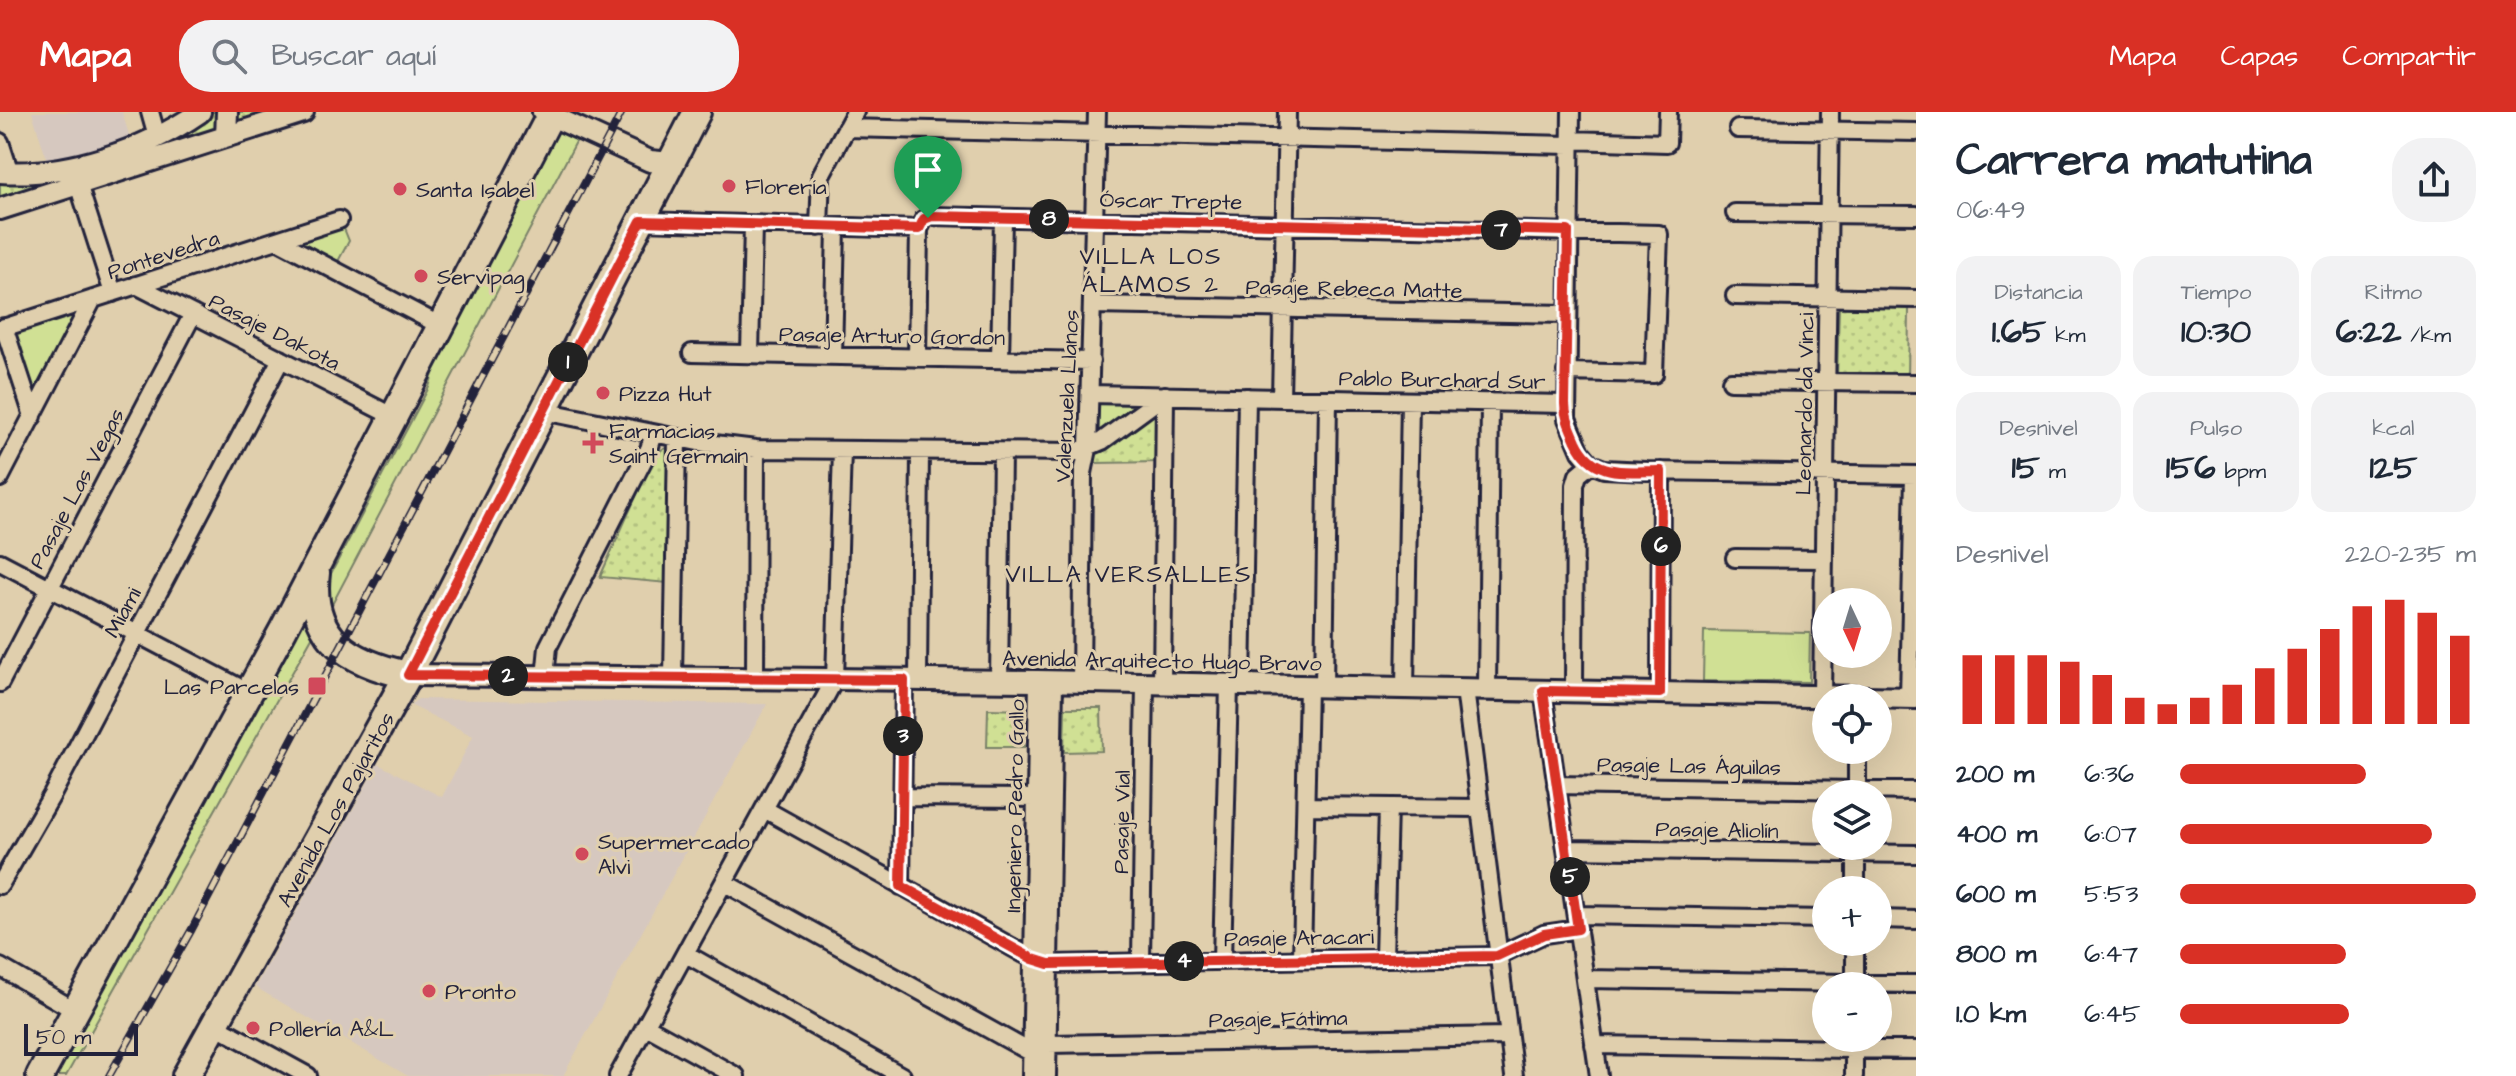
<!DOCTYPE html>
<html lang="es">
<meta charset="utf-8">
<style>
:root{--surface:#fff;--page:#f2f2f3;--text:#1f2937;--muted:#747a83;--accent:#d93025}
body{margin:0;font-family:"Architects Daughter",sans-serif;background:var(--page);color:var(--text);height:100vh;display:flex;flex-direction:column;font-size:30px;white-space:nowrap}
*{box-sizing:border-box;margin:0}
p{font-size:26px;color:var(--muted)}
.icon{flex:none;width:44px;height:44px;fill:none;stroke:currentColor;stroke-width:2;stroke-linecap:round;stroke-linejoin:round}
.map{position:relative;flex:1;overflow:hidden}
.side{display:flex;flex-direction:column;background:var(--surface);width:600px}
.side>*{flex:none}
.needle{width:52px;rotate:176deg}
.buttons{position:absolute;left:1812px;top:476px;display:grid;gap:16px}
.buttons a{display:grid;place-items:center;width:80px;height:80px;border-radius:50%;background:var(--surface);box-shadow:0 8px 32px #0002;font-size:40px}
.scale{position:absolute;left:24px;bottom:20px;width:114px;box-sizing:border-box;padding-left:8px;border:4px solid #22223b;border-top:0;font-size:22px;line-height:28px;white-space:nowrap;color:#22223b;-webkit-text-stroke:6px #e0cfad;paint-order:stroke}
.pin{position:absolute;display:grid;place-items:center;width:68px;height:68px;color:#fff;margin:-82px -34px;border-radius:50% 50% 50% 0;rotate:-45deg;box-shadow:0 0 8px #0007}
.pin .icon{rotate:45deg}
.km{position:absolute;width:40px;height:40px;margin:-20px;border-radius:50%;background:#222;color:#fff;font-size:22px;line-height:40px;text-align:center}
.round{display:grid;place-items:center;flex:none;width:84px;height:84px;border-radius:32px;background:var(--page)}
.headline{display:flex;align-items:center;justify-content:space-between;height:136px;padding:0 40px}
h1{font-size:44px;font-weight:700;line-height:60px}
.figures{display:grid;grid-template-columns:repeat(3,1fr);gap:12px;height:136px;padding:8px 40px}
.figures div{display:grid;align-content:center;border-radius:20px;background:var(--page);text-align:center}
.figures b{font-size:34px;font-weight:700}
.figures small{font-size:22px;font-weight:400}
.figures p{font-size:22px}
.chart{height:224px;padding:16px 40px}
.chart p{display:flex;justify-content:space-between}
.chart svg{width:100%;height:144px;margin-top:8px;stroke:var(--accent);stroke-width:6}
ul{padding:0 40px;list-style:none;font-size:26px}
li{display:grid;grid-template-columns:128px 96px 1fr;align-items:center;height:60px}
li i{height:20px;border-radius:10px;background:var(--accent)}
header{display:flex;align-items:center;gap:48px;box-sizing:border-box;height:112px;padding:0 40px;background:var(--accent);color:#fff}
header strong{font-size:38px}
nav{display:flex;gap:44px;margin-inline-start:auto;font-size:28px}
.search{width:560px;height:72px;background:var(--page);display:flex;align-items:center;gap:20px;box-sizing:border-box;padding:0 28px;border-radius:32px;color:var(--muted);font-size:30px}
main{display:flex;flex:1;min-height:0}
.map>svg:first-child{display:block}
.built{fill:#d6c8bf}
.grass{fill:#d0e094;stroke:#798168;stroke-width:2}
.park{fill:url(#park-dots);stroke:#798168;stroke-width:2}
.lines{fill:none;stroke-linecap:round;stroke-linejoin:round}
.minor-casing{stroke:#22223b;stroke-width:22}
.tertiary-casing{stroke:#22223b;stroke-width:26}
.primary-casing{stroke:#22223b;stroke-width:32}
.minor{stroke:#e0cfad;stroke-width:16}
.tertiary{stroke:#e0cfad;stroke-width:20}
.primary{stroke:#e0cfad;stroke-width:26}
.rail-casing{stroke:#22223b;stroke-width:8}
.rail{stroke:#e0cfad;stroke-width:5;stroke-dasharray:15;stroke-linecap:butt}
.route-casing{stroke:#fff;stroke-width:16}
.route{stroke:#d93025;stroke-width:10}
.poi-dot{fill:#d1495b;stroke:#e0cfad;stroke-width:3}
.labels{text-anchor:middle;stroke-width:6;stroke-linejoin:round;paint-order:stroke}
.poi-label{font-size:22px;fill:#22223b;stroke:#e0cfad;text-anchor:start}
.street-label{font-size:22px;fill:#22223b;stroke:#e0cfad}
.neighbourhood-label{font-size:24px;letter-spacing:2px;fill:#22223b;stroke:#e0cfad}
</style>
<header>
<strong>Mapa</strong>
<div class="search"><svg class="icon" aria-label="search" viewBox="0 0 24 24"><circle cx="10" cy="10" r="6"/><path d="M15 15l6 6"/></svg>Buscar aquí</div>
<nav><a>Mapa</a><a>Capas</a><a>Compartir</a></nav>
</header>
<main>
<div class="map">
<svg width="1916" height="964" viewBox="0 0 1916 964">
<defs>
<pattern id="park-dots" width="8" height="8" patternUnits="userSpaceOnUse" patternTransform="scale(2)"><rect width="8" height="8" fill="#d0e094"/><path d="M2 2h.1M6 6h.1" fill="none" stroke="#b2c080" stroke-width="1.8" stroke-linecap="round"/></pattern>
</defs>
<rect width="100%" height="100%" fill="#e0cfad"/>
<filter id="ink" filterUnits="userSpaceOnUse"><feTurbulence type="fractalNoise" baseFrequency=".0125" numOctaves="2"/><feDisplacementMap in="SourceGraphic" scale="16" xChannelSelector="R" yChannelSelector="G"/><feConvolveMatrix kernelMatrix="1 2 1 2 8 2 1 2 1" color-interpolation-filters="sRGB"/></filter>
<g filter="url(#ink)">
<path class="built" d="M32 0H122L131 29 49 55Z
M418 587 767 592 563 964H408L255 875 378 652 442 685 473 624 410 593Z"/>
<path class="grass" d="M555 15 578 26 327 502 326 471 429 275 439 242Z
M343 114 349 129 336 153 289 130Z
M81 197 33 288 12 219Z
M1094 287 1150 288 1094 328Z
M308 488 315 520 66 964H52Z
M1704 519 1810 521 1809 570 1703 569Z"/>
<path class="park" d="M213 0H284L0 91V64L175 22Z
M1839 194 1909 197 1908 268 1837 266Z
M1160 292 1162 350 1095 351 1096 336Z
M671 334 668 471 600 465 656 340Z
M1065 596H1101L1102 639 1064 640Z
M988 597 1024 598V635H987Z"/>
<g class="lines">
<g class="minor-casing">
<path id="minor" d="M150 0 157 25
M1571 0 1567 307 1581 340 1591 352 1604 357 1647 359 1916 363
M846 16 1570 33
M1738 17 1916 20
M1570 28 1667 31 1668 0
M0 30 10 61
M78 72 113 181
M1735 101 1916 103
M641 109 919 117
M819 115 821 63 855 0
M277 128 441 214
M136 173 394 305
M1735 184 1916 187
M1092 193 1567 202
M4 215 33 304
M0 217 339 108
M692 241 1091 249
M750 242 753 113
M833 244 836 116
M917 246 919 117 924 107 932 104 1659 122 1654 262 1566 260
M1000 247 1003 106
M1731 269 1916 271
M1090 282 1565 292
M1281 286 1287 0
M543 299 698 330 756 337 1076 340 1102 329 1165 283
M0 366 93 187
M1735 446 1824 447
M0 450 250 581
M545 565 548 535 649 337 654 322
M673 566 677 327
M755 567 756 337
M918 568 920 339
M999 569 1002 340
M1081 570 1083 361 1088 337 1097 0
M0 571 193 202
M1162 572 1165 283
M1242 573 1247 285
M1324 575 1328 287
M1405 576 1410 289
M1465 577 1514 964
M1487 578 1490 290
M1543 579 1599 964
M1574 579 1575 373 1578 363 1591 352
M1660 581 1661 359
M1822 584 1830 0
M1909 586 1914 363
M1556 673 1916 679
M1857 682V638
M903 685 1036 686
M1306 694 1478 696
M766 698 1033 847 1049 852 1497 844 1544 822 1578 817
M1566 737 1916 742
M725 771 1032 941
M0 773 52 683 281 247
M901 774 904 568
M1856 778V734
M1576 803 1826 807
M1878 807 1916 808
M686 842 902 964
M1384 846 1388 695
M1302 847 1308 574
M1222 848 1229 573
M1141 849 1145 571
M0 855 76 899
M1585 867 1916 872
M1855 874V830
M215 913 308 964
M646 914 736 964
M1048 932 1508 924
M1594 933 1916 938
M618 964 835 567 842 338
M1031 964 1038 569
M1047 964 1054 570
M1854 964V928"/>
</g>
<g class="tertiary-casing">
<path id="tertiary" d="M543 0 650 49 671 51
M226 24 227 0
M0 60C67 65 145 38 200 0
M0 97 303 0
M408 563 1038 569 1916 586"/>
</g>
<g class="primary-casing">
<path id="primary" d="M316 461C308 526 350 551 408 563
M40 964 283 518 552 0
M186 964 408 563 697 0"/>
</g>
<use href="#minor" class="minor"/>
<use href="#tertiary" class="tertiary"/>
<use href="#primary" class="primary"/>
<g class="rail-casing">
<path id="rail" d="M109 964 192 817 622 0"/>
</g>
<use href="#rail" class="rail"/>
</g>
</g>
<g class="lines" filter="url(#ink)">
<g class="route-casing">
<path id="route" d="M932 104 1568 119 1565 292C1565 306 1571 317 1576 329 1593 366 1625 359 1661 359L1660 581 1543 579 1578 817 1544 822 1497 844 1049 852 1033 847 901 774 904 568 408 563 641 109 919 117 924 107Z"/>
</g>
<use href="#route" class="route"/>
</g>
<g class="poi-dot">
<circle cx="729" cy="74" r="8"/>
<circle cx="400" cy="77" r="8"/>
<circle cx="421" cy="164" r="8"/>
<circle cx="603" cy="281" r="8"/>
<path d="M589 319h8v8h8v8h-8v8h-8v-8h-8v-8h8z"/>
<rect x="307" y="564" width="20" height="20" rx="4"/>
<circle cx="582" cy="742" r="8"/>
<circle cx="429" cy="879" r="8"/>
<circle cx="253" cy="916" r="8"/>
</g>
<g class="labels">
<g class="poi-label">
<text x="745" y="82">Florería</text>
<text x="416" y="85">Santa Isabel</text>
<text x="437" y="172">Servipag</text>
<text x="619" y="289">Pizza Hut</text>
<text x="609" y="326">Farmacias<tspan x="609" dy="25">Saint Germain</tspan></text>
<text x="299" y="582" text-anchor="end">Las Parcelas</text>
<text x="598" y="737">Supermercado<tspan x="598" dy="25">Alvi</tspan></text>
<text x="445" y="887">Pronto</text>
<text x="269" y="924">Pollería A&amp;L</text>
</g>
<g class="street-label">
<text transform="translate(1171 88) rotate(1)" y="8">Óscar Trepte</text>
<text transform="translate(163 142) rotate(-18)" y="8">Pontevedra</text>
<text transform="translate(1354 176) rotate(1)" y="8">Pasaje Rebeca Matte</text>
<text transform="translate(275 219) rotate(27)" y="8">Pasaje Dakota</text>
<text transform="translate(892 223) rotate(1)" y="8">Pasaje Arturo Gordon</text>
<text transform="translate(1442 267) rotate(1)" y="8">Pablo Burchard Sur</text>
<text transform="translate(1066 284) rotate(-87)" y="8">Valenzuela Llanos</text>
<text transform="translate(1804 292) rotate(-89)" y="8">Leonardo da Vinci</text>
<text transform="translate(76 376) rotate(-62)" y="8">Pasaje Las Vegas</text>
<text transform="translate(122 500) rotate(-62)" y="8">Miami</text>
<text transform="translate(1162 548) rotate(1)" y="8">Avenida Arquitecto Hugo Bravo</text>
<text transform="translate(1689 653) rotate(1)" y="8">Pasaje Las Águilas</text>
<text transform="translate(1014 694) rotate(-89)" y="8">Ingeniero Pedro Gallo</text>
<text transform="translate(335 697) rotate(-61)" y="8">Avenida Los Pajaritos</text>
<text transform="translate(1121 710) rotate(-89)" y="8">Pasaje Vial</text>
<text transform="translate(1717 717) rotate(1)" y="8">Pasaje Aliolín</text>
<text transform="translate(1299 825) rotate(-1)" y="8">Pasaje Aracari</text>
<text transform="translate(1278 906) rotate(-1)" y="8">Pasaje Fátima</text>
</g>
<g class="neighbourhood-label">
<text x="1151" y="152">VILLA LOS<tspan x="1151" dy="28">ÁLAMOS 2</tspan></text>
<text x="1129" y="470">VILLA VERSALLES</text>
</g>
</g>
</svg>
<div class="buttons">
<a><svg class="needle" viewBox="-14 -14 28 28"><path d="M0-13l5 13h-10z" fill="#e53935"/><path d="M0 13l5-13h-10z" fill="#747a83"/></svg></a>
<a><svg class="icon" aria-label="locate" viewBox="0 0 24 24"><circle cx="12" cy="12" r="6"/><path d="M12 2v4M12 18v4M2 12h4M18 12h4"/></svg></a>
<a><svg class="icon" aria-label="layers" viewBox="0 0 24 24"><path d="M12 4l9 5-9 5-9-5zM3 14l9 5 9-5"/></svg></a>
<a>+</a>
<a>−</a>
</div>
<div class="scale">50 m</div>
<div class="pin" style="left:928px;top:106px;background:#1e9e55"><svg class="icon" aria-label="arrive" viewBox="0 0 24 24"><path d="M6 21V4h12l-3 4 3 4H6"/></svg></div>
<b class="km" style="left:568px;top:250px">1</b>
<b class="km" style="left:508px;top:564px">2</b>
<b class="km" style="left:903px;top:624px">3</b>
<b class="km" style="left:1184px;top:849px">4</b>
<b class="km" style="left:1570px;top:765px">5</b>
<b class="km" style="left:1661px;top:434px">6</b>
<b class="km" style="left:1501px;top:118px">7</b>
<b class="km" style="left:1049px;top:107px">8</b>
</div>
<section class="side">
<div class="headline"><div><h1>Carrera matutina</h1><p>06:49</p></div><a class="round"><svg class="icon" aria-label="share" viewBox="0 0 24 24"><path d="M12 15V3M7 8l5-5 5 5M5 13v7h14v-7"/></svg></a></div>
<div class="figures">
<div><p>Distancia</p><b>1.65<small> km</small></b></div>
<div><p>Tiempo</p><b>10:30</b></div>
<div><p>Ritmo</p><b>6:22<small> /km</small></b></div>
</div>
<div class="figures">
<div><p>Desnivel</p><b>15<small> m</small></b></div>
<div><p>Pulso</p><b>156<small> bpm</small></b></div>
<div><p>kcal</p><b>125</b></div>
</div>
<div class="chart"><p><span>Desnivel</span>220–235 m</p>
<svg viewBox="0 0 160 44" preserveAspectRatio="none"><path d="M5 44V23M15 44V23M25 44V23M35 44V25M45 44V29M55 44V36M65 44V38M75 44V36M85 44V32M95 44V27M105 44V21M115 44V15M125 44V8M135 44V6M145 44V10M155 44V17"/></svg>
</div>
<ul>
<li><b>200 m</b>6:36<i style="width:63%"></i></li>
<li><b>400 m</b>6:07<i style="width:85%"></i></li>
<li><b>600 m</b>5:53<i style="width:100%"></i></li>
<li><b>800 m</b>6:47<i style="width:56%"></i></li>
<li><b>1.0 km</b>6:45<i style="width:57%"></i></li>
</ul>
</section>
</main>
